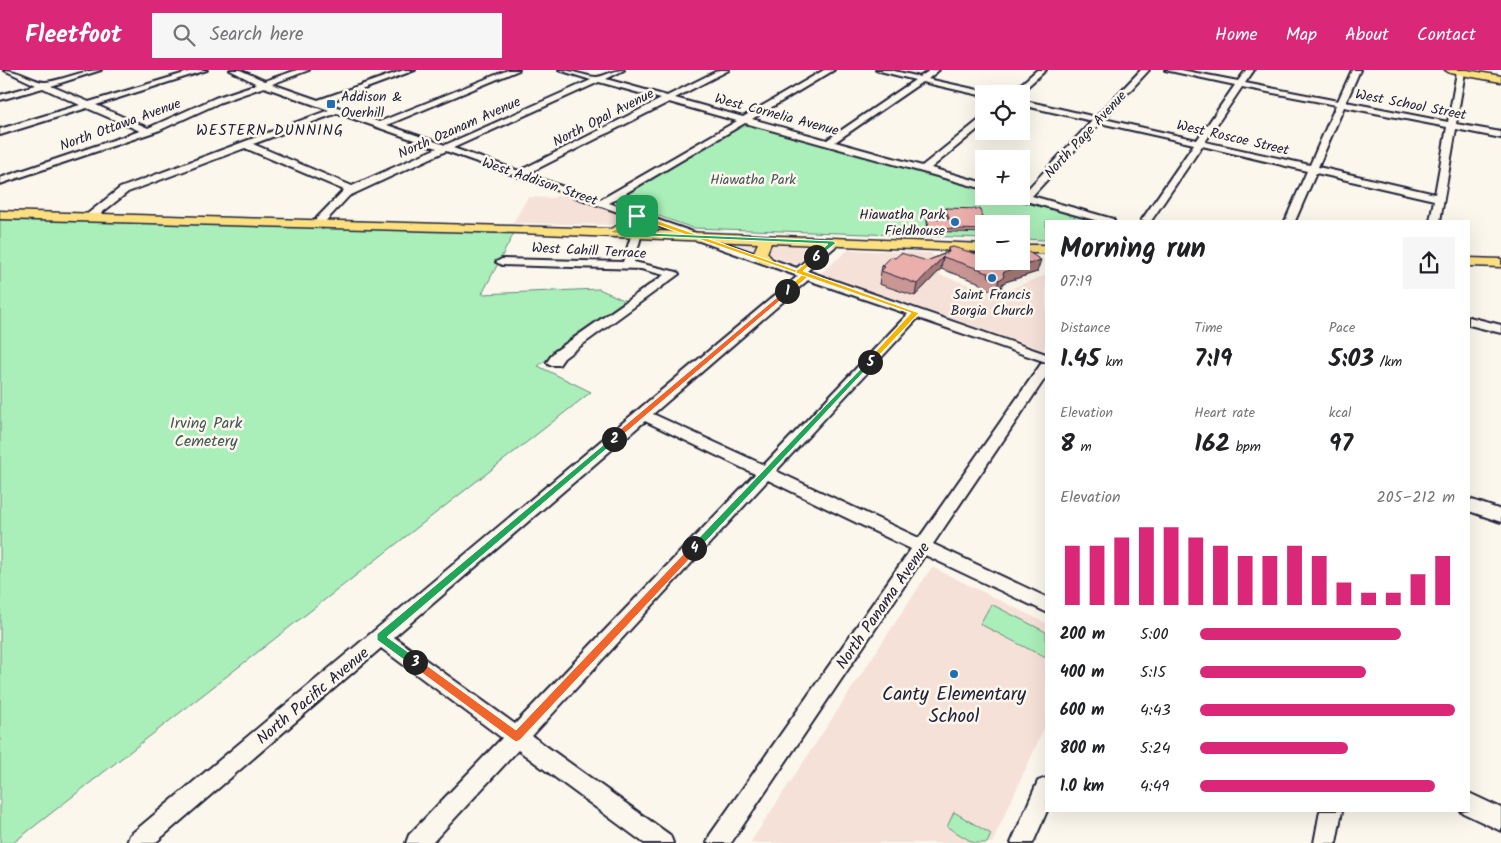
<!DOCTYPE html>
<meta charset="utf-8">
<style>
:root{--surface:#fff;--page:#f6f6f6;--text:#202124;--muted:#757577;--accent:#db2777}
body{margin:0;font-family:Kalam,sans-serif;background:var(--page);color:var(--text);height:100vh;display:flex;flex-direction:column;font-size:19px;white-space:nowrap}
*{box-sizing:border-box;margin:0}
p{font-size:16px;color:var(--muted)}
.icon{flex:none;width:28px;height:28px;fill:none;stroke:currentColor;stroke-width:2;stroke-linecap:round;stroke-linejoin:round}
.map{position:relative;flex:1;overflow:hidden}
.panel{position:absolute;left:1045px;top:150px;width:425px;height:592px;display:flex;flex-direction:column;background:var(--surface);border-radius:0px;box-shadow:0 5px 20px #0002}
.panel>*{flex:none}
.buttons{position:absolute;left:975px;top:15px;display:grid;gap:10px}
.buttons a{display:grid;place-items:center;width:55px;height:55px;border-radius:0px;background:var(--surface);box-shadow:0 5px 20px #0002;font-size:25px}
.pin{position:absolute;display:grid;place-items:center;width:42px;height:42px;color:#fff;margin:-21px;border-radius:10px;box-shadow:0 2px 8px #0006}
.km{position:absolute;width:25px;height:25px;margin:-12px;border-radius:50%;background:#222;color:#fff;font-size:14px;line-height:25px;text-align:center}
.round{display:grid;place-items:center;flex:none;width:52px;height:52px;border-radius:0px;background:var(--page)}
.head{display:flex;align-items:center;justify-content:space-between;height:85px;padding:0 15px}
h1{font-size:28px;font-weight:600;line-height:38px}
.stats{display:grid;grid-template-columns:repeat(3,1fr);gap:8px;height:85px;padding:5px 15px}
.stats div{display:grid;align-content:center}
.stats b{font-size:25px;font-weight:600}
.stats small{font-size:14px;font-weight:400}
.stats p{font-size:14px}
.chart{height:140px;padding:10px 15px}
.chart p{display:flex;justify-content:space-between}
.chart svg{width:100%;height:90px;margin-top:5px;stroke:var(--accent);stroke-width:6}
ul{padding:0 15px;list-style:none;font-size:16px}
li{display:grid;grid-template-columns:80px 60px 1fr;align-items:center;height:38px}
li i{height:12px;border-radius:6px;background:var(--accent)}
header{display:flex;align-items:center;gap:30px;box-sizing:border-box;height:70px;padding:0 25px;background:var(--accent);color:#fff}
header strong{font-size:24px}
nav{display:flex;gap:28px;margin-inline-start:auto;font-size:18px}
.search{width:350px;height:45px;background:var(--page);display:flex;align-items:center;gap:12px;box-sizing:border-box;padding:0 18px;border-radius:0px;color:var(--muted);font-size:19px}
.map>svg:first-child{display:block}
.built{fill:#f6e1d8}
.green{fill:#aaeeb9;stroke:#66887a}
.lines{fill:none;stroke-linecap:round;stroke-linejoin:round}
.minor-casing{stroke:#22223b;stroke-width:4}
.major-casing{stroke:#22223b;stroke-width:3}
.minor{fill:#fbf7ec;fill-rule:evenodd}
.major{fill:#fce080;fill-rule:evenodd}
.wall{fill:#c99693;stroke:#22223b}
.shaded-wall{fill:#a47a78;stroke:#22223b}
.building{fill:#eaaeab;stroke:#22223b}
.split-1{fill:#f5b400;stroke:#fff}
.split-2{fill:#f0652b;stroke:#fff}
.split-3{fill:#22a559;stroke:#fff}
.split-4{fill:#f0652b;stroke:#fff}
.split-5{fill:#22a559;stroke:#fff}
.split-6{fill:#f5b400;stroke:#fff}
.split-7{fill:#22a559;stroke:#fff}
.split-8{fill:#f5b400;stroke:#fff}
.poi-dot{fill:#1f6fb2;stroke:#fbf7ec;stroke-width:2}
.labels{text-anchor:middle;stroke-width:5;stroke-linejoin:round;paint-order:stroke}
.far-poi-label{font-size:14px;fill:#22223b;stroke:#fbf7ec;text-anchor:start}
.far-street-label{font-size:14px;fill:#22223b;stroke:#fbf7ec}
.far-park-label{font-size:14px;fill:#44555a;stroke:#fbf7ec}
.far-neighbourhood-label{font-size:15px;letter-spacing:1px;fill:#22223b;stroke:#fbf7ec}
.park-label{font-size:16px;fill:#44555a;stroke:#fbf7ec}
.street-label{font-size:16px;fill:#22223b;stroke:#fbf7ec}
.near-poi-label{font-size:19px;fill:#22223b;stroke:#fbf7ec}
</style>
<header>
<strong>Fleetfoot</strong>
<div class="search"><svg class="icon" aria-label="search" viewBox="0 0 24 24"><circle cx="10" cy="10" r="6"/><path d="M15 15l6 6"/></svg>Search here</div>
<nav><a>Home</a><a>Map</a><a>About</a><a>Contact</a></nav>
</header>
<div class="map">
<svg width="1501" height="773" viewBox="0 0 1501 773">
<rect width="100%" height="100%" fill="#fbf7ec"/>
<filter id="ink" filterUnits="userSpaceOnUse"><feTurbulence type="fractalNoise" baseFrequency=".02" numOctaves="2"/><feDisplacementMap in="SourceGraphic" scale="10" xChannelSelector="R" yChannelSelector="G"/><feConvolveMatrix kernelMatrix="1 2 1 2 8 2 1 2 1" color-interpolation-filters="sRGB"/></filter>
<g filter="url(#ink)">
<path class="built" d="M561 124 631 148 623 155 513 153 528 127 553 128Z
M732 172 818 178 797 195Z
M848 180 931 183 939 193 940 205 997 224 1046 205V275L1043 280 821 203Z
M932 497 1046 553V654L992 773H750Z"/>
<path class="green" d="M745 54 984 119V126H1010L1100 151H1046V170L1021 169V154H984V168L693 158 616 131Z
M0 149 514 163 482 224 599 219 626 231 538 296 591 322 13 773H0Z
M991 534 1046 562V588L980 554Z
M954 742 991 764 987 773H974L947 757Z"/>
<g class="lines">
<g class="minor-casing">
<path id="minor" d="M4 0C19 0 36 13 46 12 65 10 81 0 101 0L51 16 89 32 195 0H207L96 35 148 58 215 28 257 14 230 0H240L265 11 297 0H309L272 14 318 30 404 0H415L326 33 379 52 508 0H519L387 55 445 75 591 10 559 0C573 0 583 6 596 7 603 7 613 0 624 0L606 9 667 26 719 0H729L675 28 743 47 824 0H834L752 49 827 70 915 10 876 0H890L920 7 930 0H939L928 9 987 22 988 24H984V26L922 12 835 72 922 96 984 46V54L931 98 984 113V119L745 53 609 133 797 198 829 171H837L838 173 837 175 807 201 1046 284V292L918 248 776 401 919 468 1041 294 1046 293V307L933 474 1046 527V542L925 485 731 773H707L710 765 911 479 768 410 532 666 670 765 673 773H644L518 680 432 773H406L409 765 502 668 381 578 155 773H127L130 765 798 206 446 81 349 126 322 155H314L313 153 314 151 344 120 245 78 128 122 94 149H86L85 147 86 145 120 118 329 40 264 17 221 32 160 60 0 114V108L140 61 87 38 0 65V59L80 35 43 18 0 30V25L36 15ZM599 12 661 29 519 101 453 78ZM669 32 737 51 600 130 527 104ZM337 43 437 78 352 116 253 74ZM808 210 908 244 764 395 653 344ZM645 351 755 404 515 654 394 567Z
M1037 0H1046L1019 24H1010Z
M1141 0H1149L1104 49 1197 70 1235 15 1165 0H1181L1238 11 1246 0H1254L1245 13 1338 31 1352 0H1360L1346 32 1448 52 1457 2 1462 0 1465 2 1456 54 1501 62V68L1456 59 1440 151H1430L1434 130 1316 103 1295 151H1285L1307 101 1202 76 1151 151H1141L1194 74 1100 53 1032 126 1113 149 1114 151H1098L1015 128 1014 126H1021V124H1023L1092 51 1021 35V30L1096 47ZM1242 17 1336 35 1310 95 1205 72ZM1344 37 1447 57 1435 124 1318 97Z
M637 160 642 163 634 192 677 202 679 204 564 288 559 295H549L547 292 554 282 664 205 641 199 502 195 496 192 502 189 623 192 632 163Z
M1469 247 1501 255V263L1469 255Z
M1469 429 1501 440V452L1469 441Z
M1046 708 1047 741 1033 773H1011L1038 711Z
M1469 723 1501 738V761L1461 742 1469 741Z
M1320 741H1342L1336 773H1314Z"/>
</g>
<g class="major-casing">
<path id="major" d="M1445 0H1467L1501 6V12L1450 3Z
M0 141 610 159 626 152 632 143 637 142 644 146 636 158 631 160 984 174V182L771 173 767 183 774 191 772 194C763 196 758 191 753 184L758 173 520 163 0 149Z
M1021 175H1046V183H1021Z
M1469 188 1501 189V197L1469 196Z"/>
</g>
<use href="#minor" class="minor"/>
<use href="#major" class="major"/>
</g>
<path class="wall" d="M946 138 984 154V163L928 161 927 151V148L947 149 945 141Z
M948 178 1037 202 1005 212 1002 214 1001 220 996 222 986 219 985 216 978 213V212L941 199 915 226 879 214 882 196 927 191 948 182Z"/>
<path class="shaded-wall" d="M943 187 941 199 915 226 917 214Z
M1041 190 1037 202 1005 212 1002 214 1001 220 996 222 999 210 1003 203 1008 200Z"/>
<path class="building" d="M946 138 980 139 983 150H1005L1006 154H984V160L929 158 927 148 949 149Z
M953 177 977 184 980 181 984 182V191H1021V180L1024 179 1041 190 1008 200 1003 203 1004 207 999 210 989 207 988 203 981 201 982 200 943 187 917 214 881 201 885 197 882 196 891 187 895 188 901 183 927 191 949 182 948 178Z"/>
</g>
<path class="split-1" d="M635 144H639L810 205 789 223H785V220L802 205 635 147Z"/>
<path class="split-2" d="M787 219 789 220V223L617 370H611V367Z"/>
<path class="split-3" d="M614 366 618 369 617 370 387 567 418 589V595H411L377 570V564Z"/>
<path class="split-4" d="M694 475 698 478 697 481 520 670 516 672 513 670 411 595 410 592 411 589H418L516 660 691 476Z"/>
<path class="split-5" d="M870 289 873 292 872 293 697 481H691V476Z"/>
<path class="split-6" d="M816 185 818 188 803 201 919 243 872 293 866 292 911 243 796 203V201Z"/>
<path class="split-7" d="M625 162 833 171 836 173 816 189 814 186 828 174 627 165Z"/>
<path class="split-8" d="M635 144 640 146 633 157 622 161 629 162V164L611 163V161L629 154Z"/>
<g class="poi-dot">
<rect x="326" y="29" width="10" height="10" rx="2.5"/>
<circle cx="955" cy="152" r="5"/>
<circle cx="992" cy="208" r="5"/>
<circle cx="954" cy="604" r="5"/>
</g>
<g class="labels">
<g class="far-poi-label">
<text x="341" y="31">Addison &amp;<tspan x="341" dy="16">Overhill</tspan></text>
<text x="945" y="149" text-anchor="end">Hiawatha Park<tspan x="945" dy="16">Fieldhouse</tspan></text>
<text x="992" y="229" text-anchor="middle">Saint Francis<tspan x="992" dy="16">Borgia Church</tspan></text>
</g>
<g class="far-street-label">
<text transform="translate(1411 34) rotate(11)" y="5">West School Street</text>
<text transform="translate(777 44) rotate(15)" y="5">West Cornelia Avenue</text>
<text transform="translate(603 47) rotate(-27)" y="5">North Opal Avenue</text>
<text transform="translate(120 54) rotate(-20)" y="5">North Ottawa Avenue</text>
<text transform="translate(459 57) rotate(-24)" y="5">North Ozanam Avenue</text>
<text transform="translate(1085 64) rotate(-47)" y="5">North Page Avenue</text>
<text transform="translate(1233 67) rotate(13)" y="5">West Roscoe Street</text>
<text transform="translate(540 111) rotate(19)" y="5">West Addison Street</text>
<text transform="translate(589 180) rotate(3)" y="5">West Cahill Terrace</text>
</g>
<g class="far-park-label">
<text x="753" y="114">Hiawatha Park</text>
</g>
<g class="far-neighbourhood-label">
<text x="270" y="65">WESTERN DUNNING</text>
</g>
<g class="park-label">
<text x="206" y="358">Irving Park<tspan x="206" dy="18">Cemetery</tspan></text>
</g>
<g class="street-label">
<text transform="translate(882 535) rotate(-55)" y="6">North Panama Avenue</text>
<text transform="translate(312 625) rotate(-40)" y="6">North Pacific Avenue</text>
</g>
<g class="near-poi-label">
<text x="954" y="630">Canty Elementary<tspan x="954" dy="22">School</tspan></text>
</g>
</g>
</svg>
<div class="buttons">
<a><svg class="icon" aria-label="locate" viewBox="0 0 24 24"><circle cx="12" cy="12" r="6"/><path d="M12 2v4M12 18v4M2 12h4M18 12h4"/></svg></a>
<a>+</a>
<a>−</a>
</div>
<div class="pin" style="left:637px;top:146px;background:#1e9e55"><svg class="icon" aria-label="arrive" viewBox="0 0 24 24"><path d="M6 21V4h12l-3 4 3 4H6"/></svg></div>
<b class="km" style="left:787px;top:221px">1</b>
<b class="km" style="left:614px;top:369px">2</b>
<b class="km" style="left:415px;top:592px">3</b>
<b class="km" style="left:694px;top:478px">4</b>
<b class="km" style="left:870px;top:292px">5</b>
<b class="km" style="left:816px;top:187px">6</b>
<section class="panel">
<div class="head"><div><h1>Morning run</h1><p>07:19</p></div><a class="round"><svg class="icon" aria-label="share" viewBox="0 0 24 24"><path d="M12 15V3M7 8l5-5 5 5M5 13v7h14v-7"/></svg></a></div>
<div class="stats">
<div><p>Distance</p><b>1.45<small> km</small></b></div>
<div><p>Time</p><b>7:19</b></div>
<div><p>Pace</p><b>5:03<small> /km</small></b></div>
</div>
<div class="stats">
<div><p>Elevation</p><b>8<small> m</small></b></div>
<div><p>Heart rate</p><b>162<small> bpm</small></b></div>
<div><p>kcal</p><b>97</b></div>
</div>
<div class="chart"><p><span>Elevation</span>205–212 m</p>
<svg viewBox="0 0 160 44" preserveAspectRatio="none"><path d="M5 44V15M15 44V15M25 44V11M35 44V6M45 44V6M55 44V11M65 44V15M75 44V20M85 44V20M95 44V15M105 44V20M115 44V33M125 44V38M135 44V38M145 44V29M155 44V20"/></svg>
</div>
<ul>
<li><b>200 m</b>5:00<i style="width:79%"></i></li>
<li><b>400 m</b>5:15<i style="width:65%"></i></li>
<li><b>600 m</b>4:43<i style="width:100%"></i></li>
<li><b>800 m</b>5:24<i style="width:58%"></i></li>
<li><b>1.0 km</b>4:49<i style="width:92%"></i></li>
</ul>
</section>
</div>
